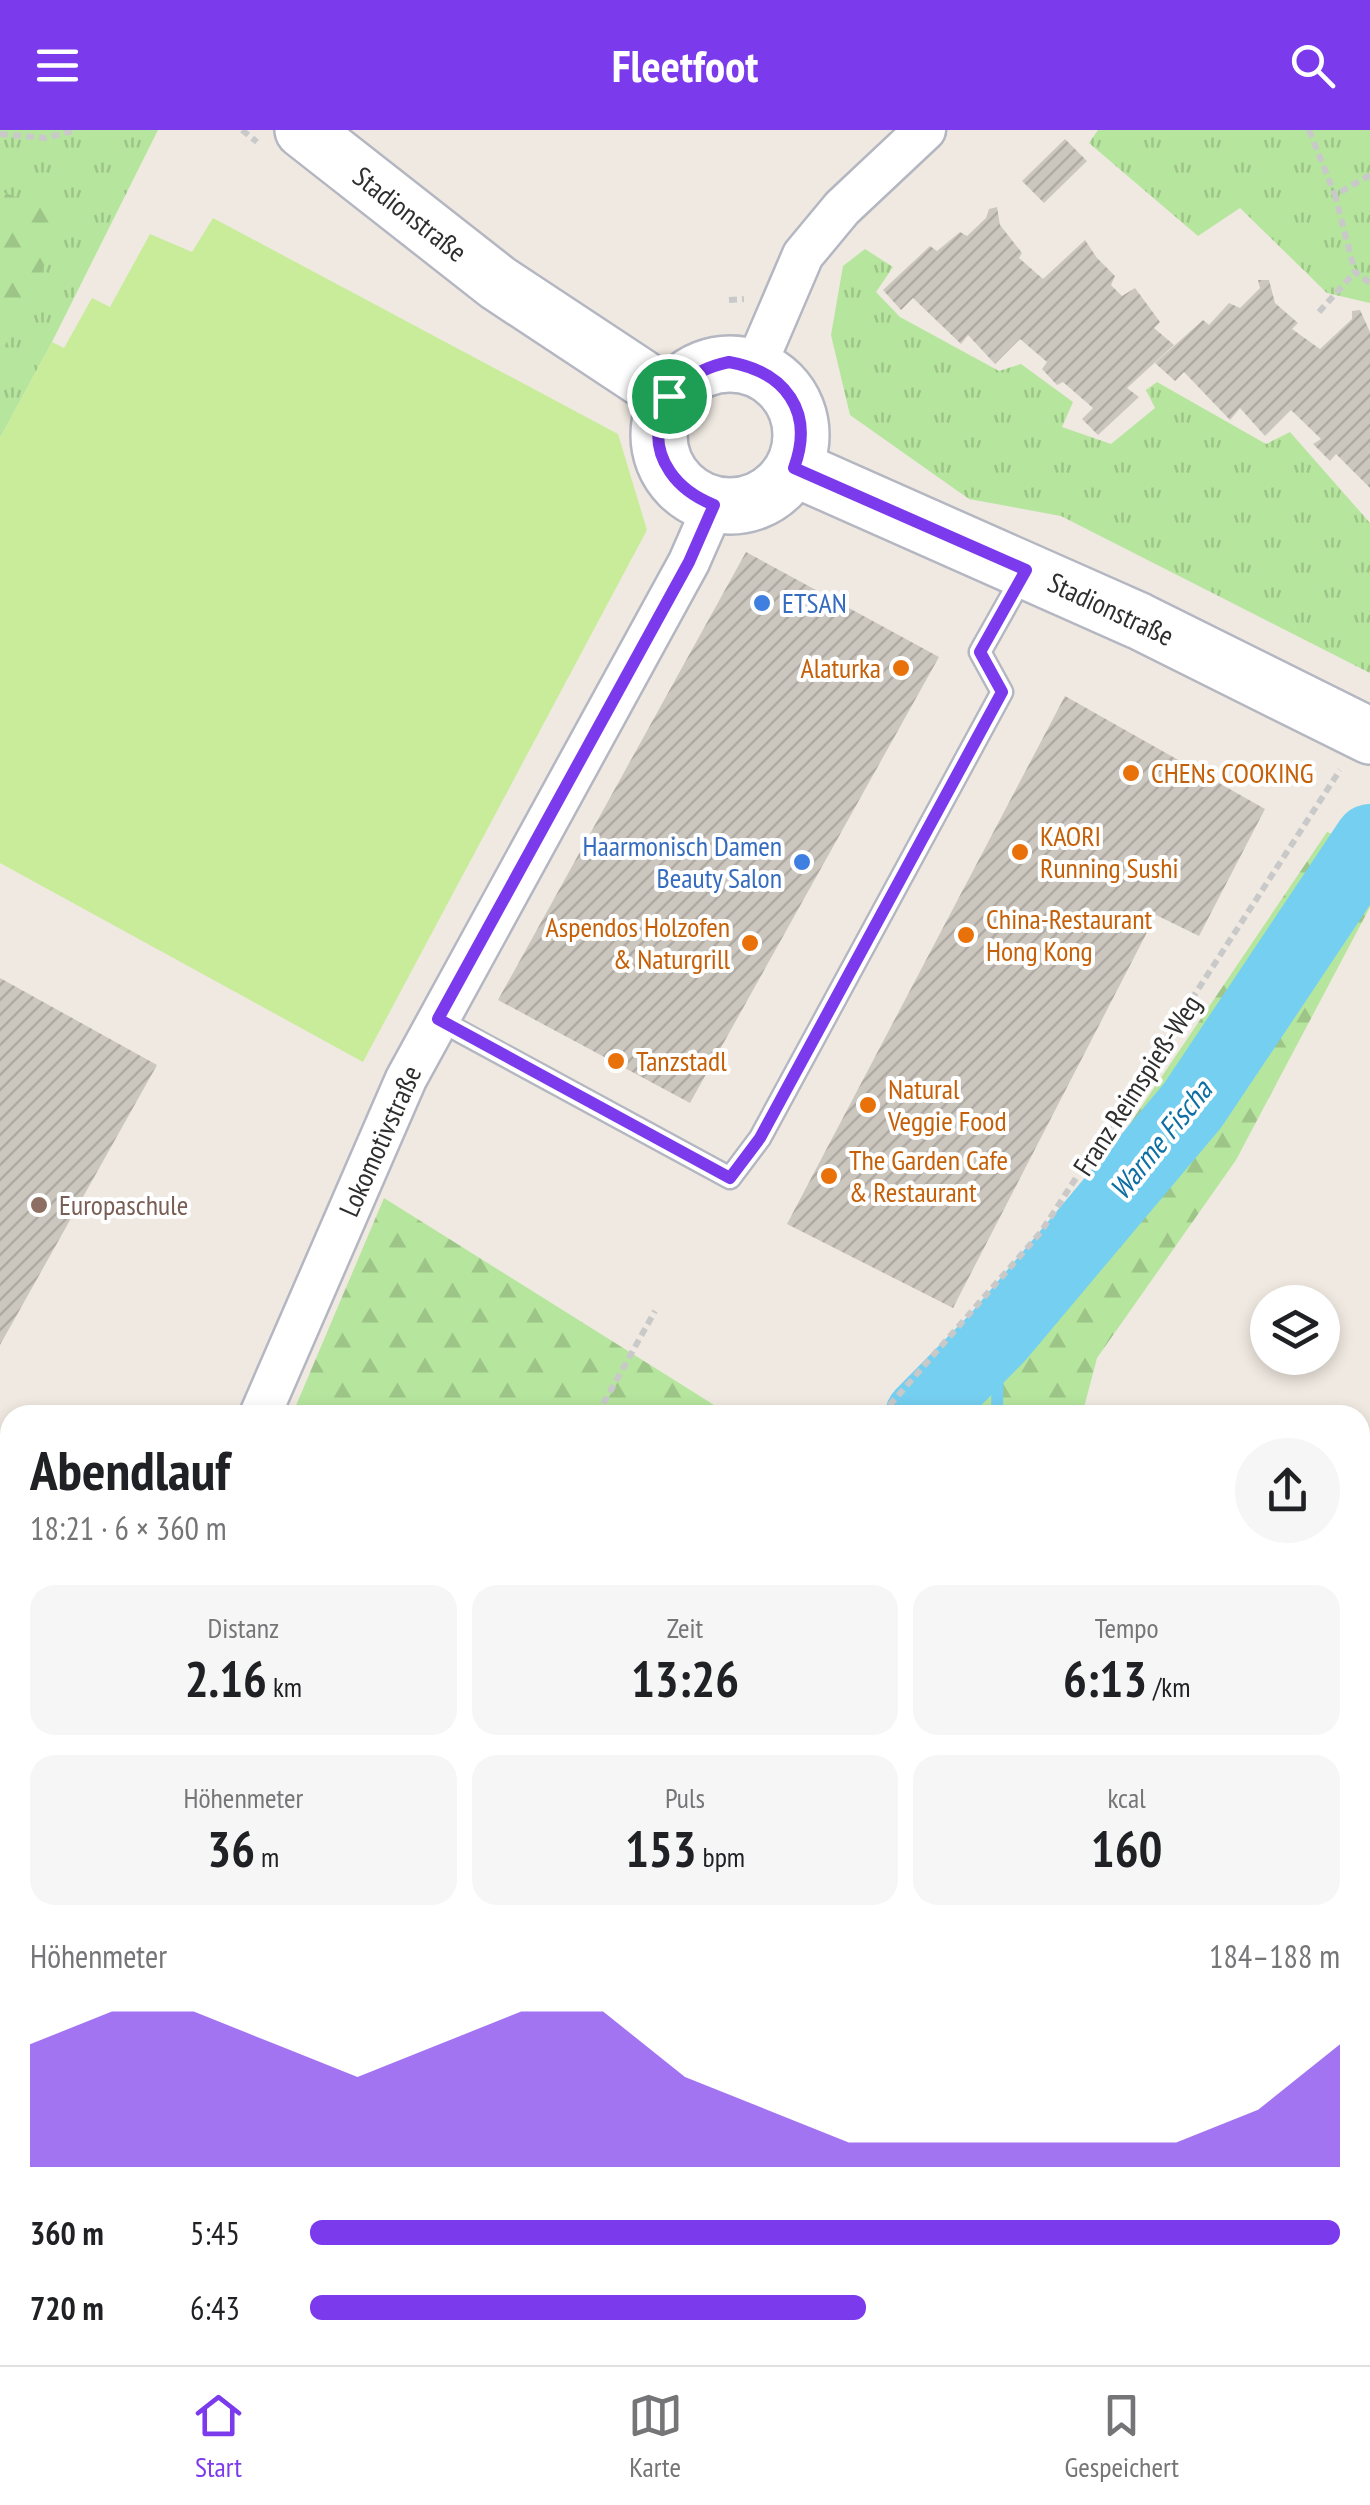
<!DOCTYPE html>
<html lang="de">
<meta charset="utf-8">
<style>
:root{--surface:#fff;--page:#f6f6f6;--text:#202124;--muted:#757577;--line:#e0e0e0;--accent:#7c3aed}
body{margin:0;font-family:"PT Sans Narrow",sans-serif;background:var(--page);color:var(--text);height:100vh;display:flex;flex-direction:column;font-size:38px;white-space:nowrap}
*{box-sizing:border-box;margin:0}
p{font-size:32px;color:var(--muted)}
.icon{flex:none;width:55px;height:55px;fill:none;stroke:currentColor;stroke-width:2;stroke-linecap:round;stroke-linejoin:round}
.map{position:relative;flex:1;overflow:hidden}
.sheet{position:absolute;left:0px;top:1275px;width:1370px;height:960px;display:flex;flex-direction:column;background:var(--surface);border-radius:30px 30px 0 0;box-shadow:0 5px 15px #0003}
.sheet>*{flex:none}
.controls{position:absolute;left:1250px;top:1155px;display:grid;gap:20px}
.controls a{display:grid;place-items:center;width:90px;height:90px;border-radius:50%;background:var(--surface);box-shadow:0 5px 15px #0003;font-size:50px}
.pin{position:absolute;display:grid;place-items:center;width:85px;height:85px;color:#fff;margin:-42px;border:5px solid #fff;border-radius:50%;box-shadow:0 2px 10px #0007}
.round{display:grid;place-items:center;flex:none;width:105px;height:105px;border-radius:52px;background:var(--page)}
.overview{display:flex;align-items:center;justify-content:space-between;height:170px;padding:0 30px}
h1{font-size:55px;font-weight:800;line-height:75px}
.metrics{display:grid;grid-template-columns:repeat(3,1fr);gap:15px;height:170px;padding:10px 30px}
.metrics div{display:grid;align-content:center;border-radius:25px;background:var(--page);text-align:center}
.metrics b{font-size:50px;font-weight:800}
.metrics small{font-size:28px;font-weight:400}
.metrics p{font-size:28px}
.chart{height:280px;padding:20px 30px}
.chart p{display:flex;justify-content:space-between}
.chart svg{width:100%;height:180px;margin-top:10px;fill:var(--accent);opacity:.7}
ul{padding:0 30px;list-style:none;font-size:32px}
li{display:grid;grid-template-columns:160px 120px 1fr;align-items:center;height:75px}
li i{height:25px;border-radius:12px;background:var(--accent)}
header{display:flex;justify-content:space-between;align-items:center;height:130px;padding:0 30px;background:var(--accent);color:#fff;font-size:45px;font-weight:800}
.tab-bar{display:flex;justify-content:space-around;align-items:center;height:140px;border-top:2px solid var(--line);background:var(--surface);font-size:28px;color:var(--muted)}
.tab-bar a{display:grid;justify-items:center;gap:5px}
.tab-bar .active{color:var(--accent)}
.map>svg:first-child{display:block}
.grass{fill:url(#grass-tufts)}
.forest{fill:url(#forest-firs)}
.pitch{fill:#c9ec9a}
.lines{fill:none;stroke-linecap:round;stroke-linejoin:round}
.stream{stroke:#75cff0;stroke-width:12}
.river{stroke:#75cff0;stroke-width:72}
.building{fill:url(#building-hatch)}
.lane-casing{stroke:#b4b7c1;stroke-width:25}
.street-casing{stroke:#b4b7c1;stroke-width:45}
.secondary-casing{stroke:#b4b7c1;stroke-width:60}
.path{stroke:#c9c9c9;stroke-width:6;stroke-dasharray:8 5;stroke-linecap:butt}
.lane{stroke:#fff;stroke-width:20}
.street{stroke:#fff;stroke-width:40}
.secondary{stroke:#fff;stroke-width:55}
.route-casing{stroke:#fff;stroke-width:20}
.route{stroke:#7c3aed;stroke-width:12}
.shop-dot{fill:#3f7fe0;stroke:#fff;stroke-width:4}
.food-dot{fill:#e8710a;stroke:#fff;stroke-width:4}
.education-dot{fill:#8d6e63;stroke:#fff;stroke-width:4}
.labels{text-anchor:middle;stroke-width:8;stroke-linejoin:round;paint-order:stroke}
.street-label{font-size:28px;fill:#2e2e2e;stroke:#fff}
.shop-label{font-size:28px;fill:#366cbe;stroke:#fff;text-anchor:start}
.food-label{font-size:28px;fill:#c56008;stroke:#fff;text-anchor:start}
.education-label{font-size:28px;fill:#785e54;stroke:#fff;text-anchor:start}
.water-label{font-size:30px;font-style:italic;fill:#0d6fa3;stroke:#fff}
</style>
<header><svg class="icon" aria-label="menu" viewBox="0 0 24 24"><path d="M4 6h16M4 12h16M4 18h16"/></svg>Fleetfoot<svg class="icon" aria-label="search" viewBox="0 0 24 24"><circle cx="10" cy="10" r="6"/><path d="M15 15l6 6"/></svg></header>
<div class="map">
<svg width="1370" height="2235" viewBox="0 0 1370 2235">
<defs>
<pattern id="grass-tufts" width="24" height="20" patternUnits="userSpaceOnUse" patternTransform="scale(2.5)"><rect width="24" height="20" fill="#b6e59e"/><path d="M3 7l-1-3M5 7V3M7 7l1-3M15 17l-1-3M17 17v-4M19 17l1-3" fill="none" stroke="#9dc588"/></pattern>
<pattern id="forest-firs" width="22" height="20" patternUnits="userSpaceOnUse" patternTransform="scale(2.5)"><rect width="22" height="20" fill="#b6e59e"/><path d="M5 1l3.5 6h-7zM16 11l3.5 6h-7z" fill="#9dc588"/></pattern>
<pattern id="building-hatch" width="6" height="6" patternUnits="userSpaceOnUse" patternTransform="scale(2.5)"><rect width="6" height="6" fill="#cbc7bf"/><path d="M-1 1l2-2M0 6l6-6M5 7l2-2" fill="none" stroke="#afaba4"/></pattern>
</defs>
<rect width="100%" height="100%" fill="#efe9e1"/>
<path class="grass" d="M0 0H158L52 212 0 308Z
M1098 0H1370V173L1327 163 1240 78 1198 106 1089 13Z
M865 119 893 137 876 162 900 187 999 241 1021 234 1073 272 1062 297 1111 314 1155 278 1146 260 1157 252 1266 314 1290 302 1370 393V543L1061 386 969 369 850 285 831 205 843 136Z
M183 2225H849L846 2235H180Z"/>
<path class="forest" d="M0 61 68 87 0 226Z
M1327 702 1370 719V777L1236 1030 1097 1228 1082 1285H887L1050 1112Z
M384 1068 730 1285H292Z
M10 1351V2225H46L44 2235H0V1366Z"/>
<path class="pitch" d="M213 88 618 304 647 400 363 932 0 733V308L52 212 64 218 92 168 110 177 150 104 192 122Z"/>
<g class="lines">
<path class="stream" d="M997 1285 998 1207
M0 1598 10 1597
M973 2235 976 2225"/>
<path class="river" d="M921 1285 998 1207 1193 975 1370 710
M78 2235 81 2225"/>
</g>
<path class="building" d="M1065 9 1087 31 1044 73 1022 51Z
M997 77 1000 95 1022 123 1019 128 1043 149 1085 110 1097 128 1115 146 1111 155 1122 166 1135 158 1160 192 1154 198 1174 215 1127 258 1139 267 1098 305 1082 289 1093 278 1063 252 1057 255 1042 239 1047 232 1020 209 995 234 968 205 961 214 913 168 901 180 883 160 930 116 937 121 960 102 967 106 986 88 989 79Z
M1258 150H1269L1275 173 1298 193 1292 199 1320 219 1352 189V181L1360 180 1370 202V358L1336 324 1330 331 1313 314 1321 309 1291 280 1265 306 1240 278 1230 290 1184 242 1175 251 1155 233 1203 190 1209 195 1229 173 1240 178 1260 158Z
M746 422 939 527 690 973 498 870Z
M1065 566 1265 679 1199 806 1156 785 953 1178 787 1094Z
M0 848 157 935 0 1215Z
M1370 1757V1890L1367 1891 1360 1872V1766Z
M387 2225H612L640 2234 414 2235Z
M1060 2225H1144L1143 2235H1059Z
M1220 2225H1352L1337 2235H1226Z"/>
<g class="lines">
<g class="lane-casing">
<path id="lane" d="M437 889 730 1048 760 1008 1002 562 980 522 1025 442"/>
</g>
<g class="street-casing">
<path id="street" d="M755 237 803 125 842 78 925 0
M260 1285 406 949 689 432 714 375
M135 2235 137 2225
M874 2235 877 2225"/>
</g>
<g class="secondary-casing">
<path id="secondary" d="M303 0 498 153 669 266
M659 305a71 71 0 1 1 142 0a71 71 0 1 1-142 0Z
M794 338 1139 491 1370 606"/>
</g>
<path class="path" d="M242 0 257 12
M1309 0 1335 65
M0 4 45 8 77 0
M1370 45 1335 65 1355 142 1370 153
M729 170 744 169
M1319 182 1355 142
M597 1285 655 1181
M881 1285 1041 1102 1340 640
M0 1590 10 1588
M0 1610 10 1608
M638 2225 668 2235
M43 2235 46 2225"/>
<use href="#lane" class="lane"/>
<use href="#street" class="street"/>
<use href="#secondary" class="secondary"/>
</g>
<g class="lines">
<g class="route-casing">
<path id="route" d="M729 232C785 242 815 281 794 338L1026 440 980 522 1002 562 760 1008 730 1048 438 889 689 432 714 375C633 343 642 250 729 232Z"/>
</g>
<use href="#route" class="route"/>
</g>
<g class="shop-dot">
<circle cx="762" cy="473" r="10"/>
<circle cx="802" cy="732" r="10"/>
</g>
<g class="food-dot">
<circle cx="901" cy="538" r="10"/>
<circle cx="1131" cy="643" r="10"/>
<circle cx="1020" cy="722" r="10"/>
<circle cx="966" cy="805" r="10"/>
<circle cx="750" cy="813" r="10"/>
<circle cx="616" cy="931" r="10"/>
<circle cx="868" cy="975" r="10"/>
<circle cx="829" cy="1046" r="10"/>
</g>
<circle class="education-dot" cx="39" cy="1075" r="10"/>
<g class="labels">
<g class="street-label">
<text transform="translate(410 84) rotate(38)" y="10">Stadionstraße</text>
<text transform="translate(1111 479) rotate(25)" y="10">Stadionstraße</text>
<text transform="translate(1137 955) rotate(-57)" y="10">Franz Reimspieß-Weg</text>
<text transform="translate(380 1011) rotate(-66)" y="10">Lokomotivstraße</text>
</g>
<g class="shop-label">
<text x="782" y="483">ETSAN</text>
<text x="782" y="726" text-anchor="end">Haarmonisch Damen<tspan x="782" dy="32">Beauty Salon</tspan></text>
</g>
<g class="food-label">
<text x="881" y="548" text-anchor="end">Alaturka</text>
<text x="1151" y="653">CHENs COOKING</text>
<text x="1040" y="716">KAORI<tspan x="1040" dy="32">Running Sushi</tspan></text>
<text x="986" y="799">China-Restaurant<tspan x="986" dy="32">Hong Kong</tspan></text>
<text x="730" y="807" text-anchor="end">Aspendos Holzofen<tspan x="730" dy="32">&amp; Naturgrill</tspan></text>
<text x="636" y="941">Tanzstadl</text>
<text x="888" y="969">Natural<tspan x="888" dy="32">Veggie Food</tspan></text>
<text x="849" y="1040">The Garden Cafe<tspan x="849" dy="32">&amp; Restaurant</tspan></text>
</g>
<g class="education-label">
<text x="59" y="1085">Europaschule</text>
</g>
<g class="water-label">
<text transform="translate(1161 1010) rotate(-51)" y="10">Warme Fischa</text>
</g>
</g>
</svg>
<div class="controls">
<a><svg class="icon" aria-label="layers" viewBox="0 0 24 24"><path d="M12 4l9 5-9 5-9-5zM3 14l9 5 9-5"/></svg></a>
</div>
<div class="pin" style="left:669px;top:266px;background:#1e9e55"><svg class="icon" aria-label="arrive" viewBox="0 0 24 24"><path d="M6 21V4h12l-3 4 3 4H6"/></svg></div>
<section class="sheet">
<div class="overview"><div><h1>Abendlauf</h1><p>18:21 · 6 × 360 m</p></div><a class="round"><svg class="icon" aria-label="share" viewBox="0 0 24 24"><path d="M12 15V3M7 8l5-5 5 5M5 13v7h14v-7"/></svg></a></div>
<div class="metrics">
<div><p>Distanz</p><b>2.16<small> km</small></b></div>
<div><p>Zeit</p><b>13:26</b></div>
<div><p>Tempo</p><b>6:13<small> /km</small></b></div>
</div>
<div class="metrics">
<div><p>Höhenmeter</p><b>36<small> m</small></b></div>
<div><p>Puls</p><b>153<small> bpm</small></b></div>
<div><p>kcal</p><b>160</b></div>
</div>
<div class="chart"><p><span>Höhenmeter</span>184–188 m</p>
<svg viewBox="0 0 160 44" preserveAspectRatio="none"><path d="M0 44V14L10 6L20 6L30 14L40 22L50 14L60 6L70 6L80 22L90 30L100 38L110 38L120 38L130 38L140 38L150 30L160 14V44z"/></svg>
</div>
<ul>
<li><b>360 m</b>5:45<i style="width:100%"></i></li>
<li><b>720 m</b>6:43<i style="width:54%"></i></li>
</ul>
</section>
</div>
<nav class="tab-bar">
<a class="active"><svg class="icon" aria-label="home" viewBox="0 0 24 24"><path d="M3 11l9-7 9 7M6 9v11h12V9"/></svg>Start</a>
<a><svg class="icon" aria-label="map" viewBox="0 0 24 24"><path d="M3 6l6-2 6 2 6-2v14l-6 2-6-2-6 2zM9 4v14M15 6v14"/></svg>Karte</a>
<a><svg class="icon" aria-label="saved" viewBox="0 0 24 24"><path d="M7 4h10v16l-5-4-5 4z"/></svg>Gespeichert</a>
</nav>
